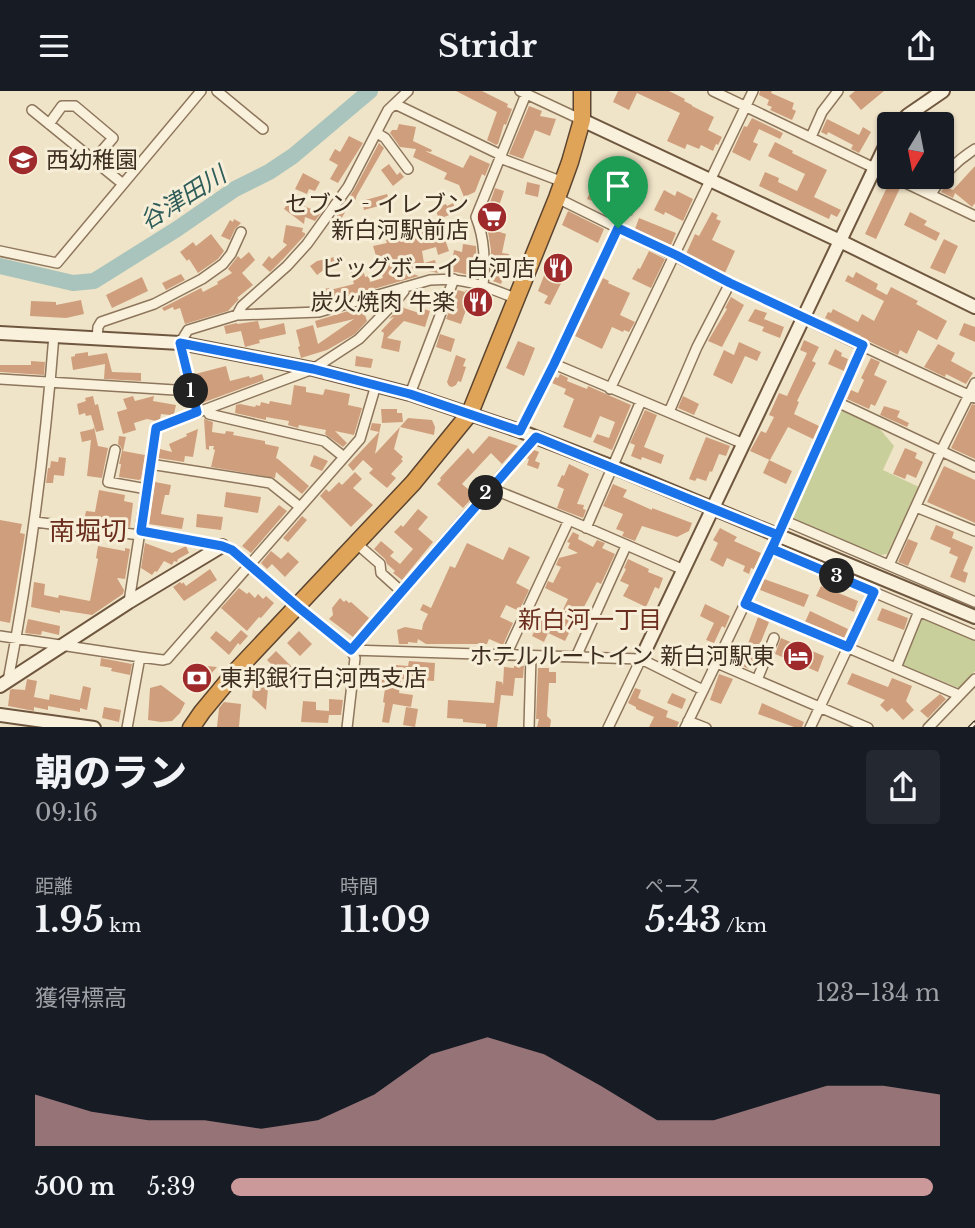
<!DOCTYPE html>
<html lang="ja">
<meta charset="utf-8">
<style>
:root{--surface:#171b24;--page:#242831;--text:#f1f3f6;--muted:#9ea1a6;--accent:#cc999b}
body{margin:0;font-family:"Libre Baskerville","Noto Sans JP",serif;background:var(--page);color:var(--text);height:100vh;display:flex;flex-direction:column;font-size:26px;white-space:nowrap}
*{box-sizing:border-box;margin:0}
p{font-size:23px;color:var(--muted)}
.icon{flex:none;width:38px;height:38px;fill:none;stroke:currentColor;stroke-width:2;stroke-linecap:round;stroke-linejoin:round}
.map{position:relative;height:636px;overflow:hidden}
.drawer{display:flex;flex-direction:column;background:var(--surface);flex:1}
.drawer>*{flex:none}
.needle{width:46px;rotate:190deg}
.buttons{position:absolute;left:877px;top:21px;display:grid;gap:14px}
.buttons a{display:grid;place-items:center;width:77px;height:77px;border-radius:7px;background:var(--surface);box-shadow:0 2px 5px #0004;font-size:35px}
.pin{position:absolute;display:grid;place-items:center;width:60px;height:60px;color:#fff;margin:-72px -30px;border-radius:50% 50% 50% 0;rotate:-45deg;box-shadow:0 0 7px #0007}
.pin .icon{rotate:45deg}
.km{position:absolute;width:35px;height:35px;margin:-18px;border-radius:50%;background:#222;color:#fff;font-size:19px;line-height:35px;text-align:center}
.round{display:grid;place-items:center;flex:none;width:74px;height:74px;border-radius:7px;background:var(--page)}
.head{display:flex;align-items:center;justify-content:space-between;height:119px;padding:0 35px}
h1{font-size:38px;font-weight:800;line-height:52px}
.metrics{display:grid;grid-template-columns:repeat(3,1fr);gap:10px;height:119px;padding:7px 35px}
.metrics div{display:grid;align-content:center}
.metrics b{font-size:35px;font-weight:800}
.metrics small{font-size:19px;font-weight:400}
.metrics p{font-size:19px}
.chart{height:196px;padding:14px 35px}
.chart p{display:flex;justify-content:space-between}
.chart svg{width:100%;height:126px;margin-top:7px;fill:var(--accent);opacity:.7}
ul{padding:0 35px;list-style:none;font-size:23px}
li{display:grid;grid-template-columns:112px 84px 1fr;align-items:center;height:52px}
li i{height:18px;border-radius:9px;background:var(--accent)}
header{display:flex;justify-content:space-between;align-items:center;height:91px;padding:0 35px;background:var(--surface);font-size:32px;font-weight:800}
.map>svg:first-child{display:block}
.green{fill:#c9cf9b}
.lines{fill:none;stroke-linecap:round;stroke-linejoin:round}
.river{stroke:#a9c4bc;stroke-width:16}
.building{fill:#cf9f7d}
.street-casing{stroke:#8d765c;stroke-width:12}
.secondary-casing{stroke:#6f573f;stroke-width:16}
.highway-casing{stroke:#5b4430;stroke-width:19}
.street{stroke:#faf1dc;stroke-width:9}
.secondary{stroke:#faf1dc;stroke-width:12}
.highway{stroke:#e0a458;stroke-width:16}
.rail-casing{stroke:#3d2e20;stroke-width:5}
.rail{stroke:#f7eed8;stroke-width:2.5;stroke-dasharray:8;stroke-linecap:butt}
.route-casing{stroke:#fff;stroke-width:14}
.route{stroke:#1a73e8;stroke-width:9}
.labels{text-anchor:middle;stroke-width:6;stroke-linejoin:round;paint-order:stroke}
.poi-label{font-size:23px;fill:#3d2e20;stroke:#f7eed8;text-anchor:end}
.water-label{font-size:24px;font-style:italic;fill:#2f5d5a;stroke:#f7eed8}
.neighbourhood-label{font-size:24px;fill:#6b2e1e;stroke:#f7eed8}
.quarter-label{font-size:26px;fill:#6b2e1e;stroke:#f7eed8}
</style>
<header><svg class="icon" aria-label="menu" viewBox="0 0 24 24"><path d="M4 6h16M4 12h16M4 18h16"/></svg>Stridr<svg class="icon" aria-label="share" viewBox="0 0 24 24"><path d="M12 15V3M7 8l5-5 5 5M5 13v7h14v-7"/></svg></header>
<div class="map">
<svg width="975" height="637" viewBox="0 0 975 637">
<rect width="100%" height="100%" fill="#f0e4c8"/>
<path class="green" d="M840 317 879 337 894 355 883 379 919 396 887 463 881 464 789 429 835 319Z
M919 526 975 549V580L959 597 900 573Z"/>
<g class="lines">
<path class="river" d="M0 175 73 192 94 190 177 138 235 98 269 81 293 65 370 0"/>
</g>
<path class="building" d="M456 0H482L508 13 507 16 512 18 506 34 504 33 498 53 496 54 487 49 497 21Z
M618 0H669L685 8 684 10 692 14V15L714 26 708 39 722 46 718 54 716 53 713 60 701 54 699 58 687 53 685 58 667 50 680 22 637 2 629 19 613 11Z
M760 0H772L771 2 794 12 792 18 796 20 792 29 770 19 772 16 767 14 769 9 759 4Z
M855 0H884L861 19 849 5Z
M529 15 542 20 540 25 556 28 550 45 535 39 523 68 509 63Z
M752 27 783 42 780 48 759 38 753 51 758 53 750 70 732 61 744 35 747 36Z
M827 28 859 44 863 36 871 41 859 62 851 58 853 54 828 41 827 44 821 41Z
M399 33 416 36 413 50 432 59 431 61 425 60 463 77 470 64 490 73 485 85 482 83 475 101 464 106 459 94 444 88 447 82 413 66 416 58 400 56 390 42 392 39H397Z
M349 45 363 52 338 92 330 88 338 74 329 69 335 58 340 61Z
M775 51 793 60 792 62 827 79 814 106 841 119 837 126 831 123 829 128 759 95 765 81 779 87 778 91 797 100 805 83 768 65Z
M379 52 384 57 357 104 354 113 351 112 339 131 335 129 339 120 354 99Z
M389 73 397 84 400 81 404 86 393 95 381 79Z
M975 75V112L972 116 955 102 953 107 941 101 944 96 953 99Z
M303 82 320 91 315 100 309 98 307 103 295 98Z
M596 88 610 94 608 100 637 113 632 125 587 108Z
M527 91 540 94 538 106 525 103Z
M889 92 900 97 876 148 865 143Z
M495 97 504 100 498 118 501 119 494 137 486 135 484 129Z
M664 99 675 105 677 100 693 108 683 130 665 121 664 124 654 119Z
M387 103 390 112 364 119 362 110Z
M290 109 298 114 299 113 321 122 315 130 305 126 304 133 284 118Z
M453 112 457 121 439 128 435 117 446 113 447 115Z
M568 120 604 138 598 152 562 134Z
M712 121 718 124 716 128 721 130 712 149 735 160 725 182 686 163 695 143 699 145Z
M910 121 927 130 924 134 940 142 936 150 904 134Z
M639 127 676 142 671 154 635 138Z
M234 128 241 132 235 138 230 149 221 145 230 129 233 131Z
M286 134 303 137 302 141 305 142V144L284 167 270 181 262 174 269 165 272 168 287 154 283 151Z
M432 136 434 146 443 142 449 160 438 164 436 156 422 160 424 172 435 169 438 182 414 177 413 183 419 185 318 214 316 204H320L319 199 329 197 330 199 354 193 349 178 362 175 365 186 369 185 370 191 383 187 373 155 387 152 386 149Z
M490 138 506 143 502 162 509 163V167H512L510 175H508L501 193 490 189 491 159 488 141Z
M211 143 224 160 218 168 198 182 189 168 187 170 180 161 193 151 196 155Z
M944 148 958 155 945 183 930 177Z
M463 153 476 155 477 186 456 181 450 182 454 159 462 161Z
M649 160 665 168 651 197 632 188 638 177 640 178Z
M249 161 255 169 242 182 253 194 237 207 239 208 228 220 185 233 180 217 174 219 173 216 164 220 162 217 197 199 201 197 203 201 218 193 217 191 232 182 228 178 238 165 241 168Z
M344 164 317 184 310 175 317 170Z
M552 164 559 168 560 165 569 169 567 172 571 173 550 214 544 212 548 205 538 200Z
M856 181 878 193 876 198 887 204 891 196 918 210 916 213 947 230 937 249 918 239 907 263 900 259 898 264 860 246 861 245 825 227 828 221 831 222 833 218 858 231 862 223 874 230 884 210 845 190 848 184 853 187Z
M181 183 185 189 166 199 162 192Z
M142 186 148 200 112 217 106 204Z
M603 187 609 190 608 192 630 202 620 224 635 231 629 241 624 239 623 241 612 236 602 258 575 245Z
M458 199 465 201 466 199 475 202 476 200 486 204 480 221 467 216 461 233 446 228Z
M731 206 744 214 722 256 708 250 727 218 725 217Z
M388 208 382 214 377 216V217L364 221 367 230 355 243 327 259 301 267 298 256 300 255 296 239 313 234 318 253 354 228 317 237 315 230Z
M81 209 84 223 66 227 30 225 31 210 56 211V214Z
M402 214 404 217 422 223 424 218 430 220 425 236 404 230 387 247 401 250 399 261 381 257 384 242 381 240 394 226 389 228Z
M755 218 767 222 764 228 784 236 780 247 762 240 764 236 748 230Z
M258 230 260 238 284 232 286 243 259 249 260 252 245 256 241 240 226 243 224 235 237 232V233Z
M964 232 975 236V251L959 244Z
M440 243 455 248 451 261 436 256Z
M804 249 819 256 812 270 816 272 797 310 799 311 794 323 819 335 813 348 788 336 770 369 750 360 761 340 766 342 774 326 769 324 779 302 787 305 807 262 800 259Z
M518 250 535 257 524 285 506 277Z
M739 251 761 261 757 270 745 265 732 293 713 284 724 259 734 264Z
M938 253 955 262 951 270 973 282 966 293 946 283 945 286 924 276Z
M835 258 842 262 841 265 848 268 844 280 828 273Z
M88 261V265L107 262 112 281 141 282V290L104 288 105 273 73 279 71 266 75 265V263Z
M456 264 466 268 463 275 466 276 461 291 458 290 456 294 452 296 449 295 447 291Z
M356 265 373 268 371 277 355 275Z
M871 267 880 271 874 284 887 290 875 315 871 313 869 318 847 308 851 299 858 302 864 289 861 287Z
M31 270 45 271 44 284 0 281V274H31Z
M226 275 230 290 249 285 250 287 262 283 264 289 202 312 195 283Z
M560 283 568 287 567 290 587 298 588 295 631 314 612 359 593 351 597 343 609 347 615 331 600 325 591 347 563 336 574 308 564 303 566 298 552 292 555 286 558 287Z
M294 294 306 296V301L323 304 325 298 350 303 348 314 362 317 354 344 335 340 347 352 343 356 325 343 326 339 299 334 298 337 288 334 289 330 266 326V329L235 322 236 314 240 313 255 316 256 314 260 315 261 311 269 313 270 310 291 314Z
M93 305 95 314 98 313 104 339 96 341 91 324 86 325 85 322 79 324 77 313 86 310 85 307Z
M133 305 135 310 154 305 153 310 176 314 174 323 170 324 161 323 160 328 156 330 147 328 134 332 136 339 123 343 117 321 127 318 123 308Z
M683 305 699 313 694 324 678 317Z
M972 313 975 314V368L951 357Z
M884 315 900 320 897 326 909 332 907 336 880 324Z
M381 318H397V322H402L403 331 382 332Z
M645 319 657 324 644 356 664 364 661 373 642 366 641 369 631 365 635 354 630 352Z
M408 327 432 329 435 336 434 344 400 336Z
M204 328 213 331 212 341 225 343 226 340 234 341 233 344 265 350V353L279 356 276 367 278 368 309 395 302 403 276 381 275 387 211 376 215 359 213 358 214 355H209V359L206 358Z
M372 332 381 333 375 363 400 336 394 358 403 366 401 368 403 370 391 383 396 387 387 397 369 382 373 378 363 369 353 380 348 374 379 341 370 339Z
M94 336 98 355 108 357 102 387 87 385 91 349 82 351 80 341 93 338Z
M198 338 193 366 185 365 184 371 158 367 160 358 172 361 169 353 187 345 186 343Z
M119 345 126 346 123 360 145 364 141 388 139 389 119 386 121 373H119L122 360 121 356 118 353Z
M489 345 518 355 502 373 491 362 462 393 475 404 463 417 437 393 441 389 440 387 468 357 473 363Z
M706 346 730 355 726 365 719 363 712 381 710 380 706 390 697 387 695 390 689 388Z
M905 357 917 362 915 367 923 371 916 387 907 383 905 388 893 383Z
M534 359 539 361 535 370 540 372 538 378 527 374 529 368 526 367Z
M314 364 328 370 322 380 310 375Z
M59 366 66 367 64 385 54 384 53 392H46L48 377H50L51 370 58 371Z
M769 369 792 380 786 393 763 382Z
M569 373 589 383 577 413 584 414 583 418 586 419 583 427 557 417 564 398 557 395 562 384 564 385Z
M944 375 975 389V432L927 411Z
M355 381 362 388 353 397 373 414 351 436 320 405 326 398 329 401 339 391 342 394Z
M155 391 171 394 169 404H165L161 423 184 427 182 438 149 433Z
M613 393 627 399 623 406 652 419V417L692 432 689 440 677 446 642 435 635 450 622 445 624 441 616 438 623 423 603 415Z
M99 399 125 404 124 410 133 412 130 436 84 430 86 420 95 421Z
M226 401 261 406 258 422 224 416Z
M279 414 287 420 251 462 242 455Z
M418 418 428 426 418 438 433 451 402 489 393 482 395 480 387 473 385 468 374 458 381 450 394 461 390 465 400 473 413 458 394 441 401 434 403 436Z
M197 423 223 426 221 439 196 436Z
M302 425 307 429 288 451 283 447Z
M0 429 22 433 20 442 25 443 10 532 0 530Z
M936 434 954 441 952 447 973 456 963 480 968 482 965 492 950 486 958 466 949 462 951 457 930 448Z
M720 437 737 446 734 450 761 462 754 478 751 477 749 483 743 480 745 475 727 467 723 476 710 469 718 452 713 449Z
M573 441 579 444 578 448 593 456 597 449 605 452 602 457 615 463 601 493 597 491 583 518 589 521 583 532 576 528 565 550 548 542 544 551 532 545 539 531 531 527 534 520 557 531 568 508 545 497 548 490 553 492 561 476 556 474 559 467 578 462 568 457 570 452 567 451Z
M908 448 918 452 908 475 898 471Z
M145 452 172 462 186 455 189 462 178 468 177 471 174 470 172 474 164 470 157 481 155 480 152 484 141 477Z
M467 452 503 469 509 456 530 466 516 492 529 499 519 520 506 514 500 526 513 532 503 554 489 548 487 553H426L418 548 417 552 408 551V553H399L397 539 405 536 422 539 423 533 428 523 420 519 423 513 431 517 450 475 455 477Z
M98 455 125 460V457L130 458 125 488 117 487 124 499 123 503 92 524 60 519V522L31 516 34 491 45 493 44 504 58 507 59 504 90 510 98 468 96 467Z
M271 460 281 468 288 461 299 471 285 486 272 473 267 478 261 472Z
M628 468 649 478 648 481 663 487 659 498 655 496 646 516 623 505 629 494 620 490 626 478 624 477Z
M210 478 217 489 184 510 173 496 180 491 182 493 183 491 186 495Z
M764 488 809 504 804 516 760 499Z
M821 495 858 510 854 521 816 505Z
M239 497 247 503 249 501 255 507 258 503 263 508 266 505 274 512 261 527 259 526 247 540 221 517Z
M340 507 344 511 346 509 349 512 351 511 369 527 353 546 329 528 333 524 332 517Z
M705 513 730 525 725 537 722 535 714 552 706 549 714 532 700 525Z
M882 517 908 527 904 539 877 529Z
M810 520 848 538 844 547 805 531Z
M758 526 769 531 758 558 762 559 758 568 754 567 749 578 740 574Z
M28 528 60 535 59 544 42 540 41 544 25 542Z
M241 539 248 545 240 554 238 552 229 564 210 547 216 540 230 551Z
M299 540 312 553 300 565 287 552Z
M781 547 824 565 818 581 775 563Z
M276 560 299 583 290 592 267 569Z
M101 567 132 573 130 584 111 580 112 577 100 575Z
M409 570 435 572 434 590 401 588 399 602 413 604 411 616 393 613 389 632 382 631 385 612 383 611 385 598 359 593 361 580 384 583V577L396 578V574L408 575Z
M196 575 202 578 207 575 217 576 195 601 184 590Z
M514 575H524L523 587H515L513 605 501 604 497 636H486V633L463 631V628L447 627 448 609 494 612 496 590 502 591 503 594 504 576 514 577Z
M538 577H549V581H556V592H549L547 625 551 629 550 636H537L539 628H536Z
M258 579 269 587 266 619 252 606 254 590 250 586Z
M852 582 888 596 892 587 912 595 906 610 914 619 903 629 892 617 887 621 880 614 885 609 847 593Z
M719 583 733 588 721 613 710 609Z
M27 588 37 590 34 606 49 609 50 603 80 609 83 595 91 597 87 619 80 617V621L48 615V619L34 616V620L8 615 10 599 12 598 25 599Z
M161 594 185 612 180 622 172 630 161 631 148 629 150 597Z
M635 597 641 599 638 607 668 620 666 626 679 631 677 636H649L654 626 636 618V616L628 612Z
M672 602 686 608 682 618 667 612Z
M940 603 946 608 928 627 920 620Z
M329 608 343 609 341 624H329L328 632 301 631 303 610 316 611V619L329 620Z
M224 611 241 613 239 636H217L219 617Z
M762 612 804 631 802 636H794L758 623Z
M104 616 121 619 119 631 102 627Z
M406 616 418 618 415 636 403 634Z"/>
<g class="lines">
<g class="street-casing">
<path id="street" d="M217 0 263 38
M520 0 582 29
M713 0 889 84
M395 13 501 64
M32 19 123 93
M49 33 62 15H75L113 47 94 69
M377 42 385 47 408 78
M811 46 822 21 838 0
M500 67 563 91
M893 86 975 125
M931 103C942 84 956 70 975 58
M557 107C696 176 834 243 975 307
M0 160 57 172 201 0
M483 195C485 170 485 149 476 126L526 3
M237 224 242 215 287 175 307 153 348 96 388 19 408 0
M97 247 98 236 101 231 154 213 202 188 223 173 231 163 241 141
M554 273 744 353
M0 288 191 300
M610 298 753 0
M410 303 454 188
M837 311 975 376
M207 318 209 323 324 350 344 366
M197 321 180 252 188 239 237 224 319 221 430 189C465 186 485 195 517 208
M669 321 697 256 730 192
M520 340 554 273 618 137
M115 359 108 391 147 398
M150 373 270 392 300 416
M490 397 569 429 684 479
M916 416 975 440
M785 430 975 511
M35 431 140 444
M586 437 641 310
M141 440 222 455 232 459 297 516 351 559 355 567 347 637
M357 453 380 473 381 482 401 500
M772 458 975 544
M889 474 941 360 975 292
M129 511 156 337 313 278 359 248 397 209 404 200 405 196
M745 513 959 604
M0 545 140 566 163 569 167 568 360 348 376 294
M351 559 641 568 703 599
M351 559 490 397 536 346
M506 564 569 429
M576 566 626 455
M717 572 868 637
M896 577 919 520
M757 589 774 547
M8 590C30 475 45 360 54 244
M688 630 706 637
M127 637 140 566
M529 637 531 565
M608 637 641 568
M685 637 778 444 863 254
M810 637 874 501
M928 637 975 588"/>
</g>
<g class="secondary-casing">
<path id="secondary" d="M582 29 840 150 975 216
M899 33 908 24 943 0
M0 242 180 252 313 278 410 303 520 340 613 376 975 526
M641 568 889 47
M0 595 129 511 222 455
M0 624 94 637"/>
</g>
<g class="highway-casing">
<path id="highway" d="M191 637 202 621 236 580 413 392 470 322 557 107 570 71 582 29V0"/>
</g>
<use href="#street" class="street"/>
<use href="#secondary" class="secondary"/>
<use href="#highway" class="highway"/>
<g class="rail-casing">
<path id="rail" d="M970 637 975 632"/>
</g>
<use href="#rail" class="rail"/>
</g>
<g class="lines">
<g class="route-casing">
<path id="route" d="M618 137 554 273 520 340 410 303 313 278 180 252 197 321 156 337 141 440 222 455 232 459 298 516 351 559 536 346 778 444 745 513 848 556 874 501 772 458 778 444 863 254 730 192 676 164 618 137"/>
</g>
<use href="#route" class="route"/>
</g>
<defs>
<g id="school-disc" transform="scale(1.575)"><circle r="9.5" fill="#9e2a2b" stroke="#f7eed8"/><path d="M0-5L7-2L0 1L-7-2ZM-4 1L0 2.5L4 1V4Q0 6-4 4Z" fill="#fff"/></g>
<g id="supermarket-disc" transform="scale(1.575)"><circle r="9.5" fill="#9e2a2b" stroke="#f7eed8"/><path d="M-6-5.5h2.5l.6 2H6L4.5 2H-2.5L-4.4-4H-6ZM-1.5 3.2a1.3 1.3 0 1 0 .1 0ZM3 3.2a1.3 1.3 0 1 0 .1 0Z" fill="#fff"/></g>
<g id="restaurant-disc" transform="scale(1.575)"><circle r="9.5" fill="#9e2a2b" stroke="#f7eed8"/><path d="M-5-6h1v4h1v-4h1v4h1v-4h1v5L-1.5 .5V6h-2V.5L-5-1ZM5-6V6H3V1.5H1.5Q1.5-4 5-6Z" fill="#fff"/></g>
<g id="hotel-disc" transform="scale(1.575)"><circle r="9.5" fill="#9e2a2b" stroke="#f7eed8"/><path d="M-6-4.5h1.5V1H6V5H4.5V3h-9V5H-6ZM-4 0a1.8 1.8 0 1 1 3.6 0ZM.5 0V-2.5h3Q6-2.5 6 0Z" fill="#fff"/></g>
<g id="bank-disc" transform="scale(1.575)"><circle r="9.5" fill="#9e2a2b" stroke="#f7eed8"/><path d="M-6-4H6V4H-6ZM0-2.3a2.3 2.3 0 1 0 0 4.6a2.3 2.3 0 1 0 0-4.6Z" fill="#fff"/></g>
</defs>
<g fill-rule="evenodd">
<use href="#school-disc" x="23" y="69"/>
<use href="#supermarket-disc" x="492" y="126"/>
<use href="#restaurant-disc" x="558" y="177"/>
<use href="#restaurant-disc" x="478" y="211"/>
<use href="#hotel-disc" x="798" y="565"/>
<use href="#bank-disc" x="197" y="587"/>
</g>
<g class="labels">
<g class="poi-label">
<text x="46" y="77" text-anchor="start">西幼稚園</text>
<text x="469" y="121">セブン‐イレブン<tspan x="469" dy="26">新白河駅前店</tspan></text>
<text x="535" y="185">ビッグボーイ 白河店</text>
<text x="455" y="219">炭火焼肉 牛楽</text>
<text x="775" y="573">ホテルルートイン 新白河駅東</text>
<text x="220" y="595" text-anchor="start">東邦銀行白河西支店</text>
</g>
<g class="water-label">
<text transform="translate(183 107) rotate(-32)" y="8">谷津田川</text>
</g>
<g class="neighbourhood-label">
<text x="590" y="537">新白河一丁目</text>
</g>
<g class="quarter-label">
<text x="88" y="449">南堀切</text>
</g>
</g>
</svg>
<div class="buttons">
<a><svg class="needle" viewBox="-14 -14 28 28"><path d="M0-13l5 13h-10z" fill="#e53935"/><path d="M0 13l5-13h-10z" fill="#9ea1a6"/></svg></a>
</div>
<div class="pin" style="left:618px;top:137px;background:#1e9e55"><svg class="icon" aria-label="arrive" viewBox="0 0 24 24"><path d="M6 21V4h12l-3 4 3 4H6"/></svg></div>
<b class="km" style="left:191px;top:300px">1</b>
<b class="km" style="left:486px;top:402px">2</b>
<b class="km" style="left:837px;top:485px">3</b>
</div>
<section class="drawer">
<div class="head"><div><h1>朝のラン</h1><p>09:16</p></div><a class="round"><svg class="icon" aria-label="share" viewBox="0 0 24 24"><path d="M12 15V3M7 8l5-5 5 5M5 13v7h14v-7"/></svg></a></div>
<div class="metrics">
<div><p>距離</p><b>1.95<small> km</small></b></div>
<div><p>時間</p><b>11:09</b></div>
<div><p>ペース</p><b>5:43<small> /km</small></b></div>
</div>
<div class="chart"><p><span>獲得標高</span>123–134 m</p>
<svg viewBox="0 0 160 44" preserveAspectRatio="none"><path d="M0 44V26L10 32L20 35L30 35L40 38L50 35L60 26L70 12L80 6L90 12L100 23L110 35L120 35L130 29L140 23L150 23L160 26V44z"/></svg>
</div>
<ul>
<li><b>500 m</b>5:39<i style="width:99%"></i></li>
</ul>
</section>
